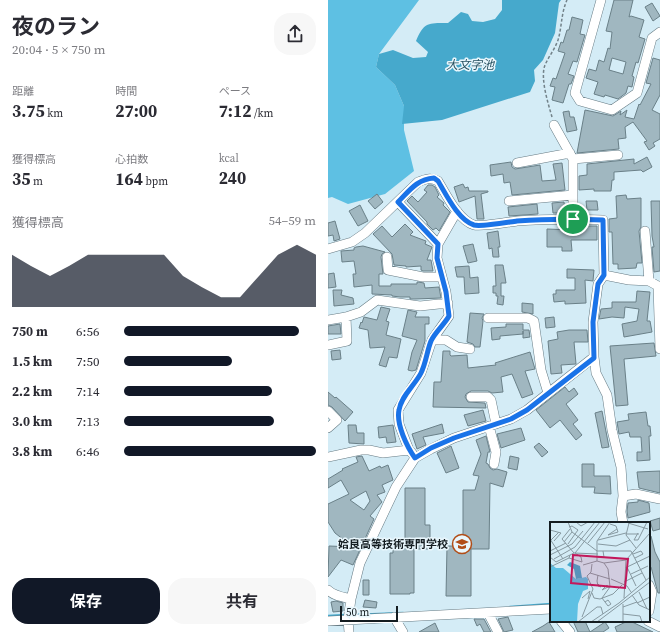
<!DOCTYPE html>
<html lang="ja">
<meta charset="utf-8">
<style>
:root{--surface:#fff;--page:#f7f7f7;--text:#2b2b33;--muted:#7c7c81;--accent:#111827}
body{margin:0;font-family:"Source Serif 4","Noto Sans JP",serif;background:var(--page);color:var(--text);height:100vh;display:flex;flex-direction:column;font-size:15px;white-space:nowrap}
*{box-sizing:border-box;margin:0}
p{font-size:13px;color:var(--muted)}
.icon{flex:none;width:22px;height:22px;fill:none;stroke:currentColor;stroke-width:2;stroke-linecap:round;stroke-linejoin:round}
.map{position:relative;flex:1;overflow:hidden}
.side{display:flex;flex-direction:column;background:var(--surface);width:328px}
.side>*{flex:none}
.scale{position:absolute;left:12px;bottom:10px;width:58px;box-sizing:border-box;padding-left:4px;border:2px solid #141d21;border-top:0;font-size:11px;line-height:14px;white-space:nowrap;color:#141d21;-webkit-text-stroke:3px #e9f7fd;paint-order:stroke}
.pin{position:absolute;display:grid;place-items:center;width:34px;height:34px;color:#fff;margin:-17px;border:2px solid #fff;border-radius:50%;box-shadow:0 1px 4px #0007}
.round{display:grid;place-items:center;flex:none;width:42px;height:42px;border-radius:16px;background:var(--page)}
.summary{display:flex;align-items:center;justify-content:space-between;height:68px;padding:0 12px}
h1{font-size:22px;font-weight:700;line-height:30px}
.figures{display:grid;grid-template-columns:repeat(3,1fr);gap:6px;height:68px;padding:4px 12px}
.figures div{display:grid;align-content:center}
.figures b{font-size:17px;font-weight:700}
.figures small{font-size:11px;font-weight:400}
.figures p{font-size:11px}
.chart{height:112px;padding:8px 12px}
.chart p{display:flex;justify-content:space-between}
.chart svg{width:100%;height:72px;margin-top:4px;fill:var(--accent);opacity:.7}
.primary-button{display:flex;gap:8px;margin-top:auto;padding:8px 12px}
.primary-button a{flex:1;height:46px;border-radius:16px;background:var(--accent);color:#fff;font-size:16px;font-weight:700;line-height:46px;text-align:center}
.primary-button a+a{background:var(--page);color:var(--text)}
ul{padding:0 12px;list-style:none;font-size:13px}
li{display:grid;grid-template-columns:64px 48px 1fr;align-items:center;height:30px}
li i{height:10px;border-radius:5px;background:var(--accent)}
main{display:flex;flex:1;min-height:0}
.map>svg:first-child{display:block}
.forest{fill:#5ec0e3}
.water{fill:#46a9cc}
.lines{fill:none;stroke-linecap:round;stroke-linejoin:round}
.stream{stroke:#46a9cc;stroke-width:2.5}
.building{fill:#a0b7c0;stroke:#6a8088;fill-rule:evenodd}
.minor-casing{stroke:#667b84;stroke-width:10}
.path{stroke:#728289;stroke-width:1.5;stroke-dasharray:3 2;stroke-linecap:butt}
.minor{stroke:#fff;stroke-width:9}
.route-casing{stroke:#fff;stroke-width:8}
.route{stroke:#1a73e8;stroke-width:5}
.labels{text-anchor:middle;stroke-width:3;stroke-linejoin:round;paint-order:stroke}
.poi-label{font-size:11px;font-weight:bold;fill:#141d21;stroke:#e9f7fd;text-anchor:end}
.water-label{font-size:12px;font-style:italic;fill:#265160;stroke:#e9f7fd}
.inset-road{fill:none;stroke:#8799a1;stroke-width:1}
.view{fill:#c2185b;fill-opacity:0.15;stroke:#c2185b;stroke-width:2}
.inset-edge{fill:none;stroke:#141d21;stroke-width:2}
</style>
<main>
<section class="side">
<div class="summary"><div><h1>夜のラン</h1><p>20:04 · 5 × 750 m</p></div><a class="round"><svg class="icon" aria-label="share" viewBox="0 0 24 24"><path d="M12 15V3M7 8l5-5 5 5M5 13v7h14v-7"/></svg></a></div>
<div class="figures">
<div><p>距離</p><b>3.75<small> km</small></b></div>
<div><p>時間</p><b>27:00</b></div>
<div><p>ペース</p><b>7:12<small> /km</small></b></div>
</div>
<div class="figures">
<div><p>獲得標高</p><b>35<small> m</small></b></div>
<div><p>心拍数</p><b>164<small> bpm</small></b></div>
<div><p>kcal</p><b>240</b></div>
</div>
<div class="chart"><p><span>獲得標高</span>54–59 m</p>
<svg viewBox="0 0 160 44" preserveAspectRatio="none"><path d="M0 44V12L10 19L20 25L30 19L40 12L50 12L60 12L70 12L80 12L90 25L100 32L110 38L120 38L130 25L140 12L150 6L160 12V44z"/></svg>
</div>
<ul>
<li><b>750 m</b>6:56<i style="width:91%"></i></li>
<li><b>1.5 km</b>7:50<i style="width:56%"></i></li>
<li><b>2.2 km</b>7:14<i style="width:77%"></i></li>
<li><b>3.0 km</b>7:13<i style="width:78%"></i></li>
<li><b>3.8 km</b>6:46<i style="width:100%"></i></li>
</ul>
<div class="primary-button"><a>保存</a><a>共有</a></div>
</section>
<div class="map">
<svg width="332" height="632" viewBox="0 0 332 632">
<rect width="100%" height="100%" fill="#d4ecf6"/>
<path class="forest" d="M0 0H91L51 54 48 67 67 85 76 106V130L86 171 57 194 20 204 4 197 0 198Z"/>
<path class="water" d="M174 0H233L231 3 227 33 215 60 206 70 207 81 202 92 114 120 74 124 76 106 67 85 48 67 51 54 65 50 85 58 98 57 100 52 88 41C96 22 100 23 120 23L133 12 140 14 144 21 155 22 167 19 174 10Z"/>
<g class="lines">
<path class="stream" d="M182 607 223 604
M26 615 75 613
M0 616 18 615"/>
</g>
<path class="building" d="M286 0H305L301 17 303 16 316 20 311 37 317 39 310 63 308 62 304 76 306 77 304 87 300 86 298 93 290 99 277 95 276 97 266 94 270 82 258 78 261 69 268 71 271 60 276 62 280 48 282 49 284 32 278 31ZM284 58 298 62 295 74 281 70Z
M324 3 332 16 325 21 317 7Z
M244 17 255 20 252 34 257 35 249 62 245 61 240 74 246 76 243 84H241L235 103 224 100 227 87 222 86 225 78 228 79 237 53 230 51 233 42 235 43 239 30H241Z
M325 58 332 60V95L324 110 332 114V139L325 143 327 146 321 150 316 142 319 141 305 122 297 127 298 138 290 139 291 149 249 153 257 110 285 116 293 111 292 115 299 110 297 117 306 119 311 104 312 105 323 84 318 83Z
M241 111 242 117H246L249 130 239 132 235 112Z
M319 157 324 167 315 172 313 170 286 172V180H284L283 191H266V189L251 190V176L259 175V164L306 159V164Z
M183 162 184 167 187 169 212 165 214 181 228 180 225 164 234 163 237 190 184 195 182 182 176 183 175 174 163 176 162 165Z
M135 184 137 188 140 187 141 191H160V192L153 194 156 219H149L147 196 131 202 126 187Z
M100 185H104L107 187 111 195 109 197 116 203 115 205 122 212 111 231 108 228 105 230 99 224V222L79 201 84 196 90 202 99 192 96 190Z
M49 194 55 202 47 209 40 201Z
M298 195 299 199 313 198V227L311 231 314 263H309L308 268 290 269V264H285L284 232H281V219L289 218 288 196Z
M258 201H269L270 210H259Z
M323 201H332V271L326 272 324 247H326L324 236Z
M236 202 237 213H225L224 203Z
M209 204 210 214 181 216 180 207Z
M32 205 40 221 30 226 21 211Z
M7 221 12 239 6 241 5 235 0 236V223Z
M77 224 85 232 82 235 98 241 97 244 104 247 99 260H103L105 271H95L93 270V266L78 267V266L66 265 64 254 45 234 54 226 64 237Z
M253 226H269V240H243L244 251H234V247H219V229L244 230 245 231 254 230Z
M170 231 172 247H170L171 257H165L164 248 161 249 159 233Z
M145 244 149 261 140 263 135 246Z
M35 246 57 252 54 254 53 257 55 274H51V286H63V284H89V282H90L96 283 97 288 111 287 113 298 87 299H82V297H72L64 296V295L44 294V285L26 287 25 274H28L26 261 14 262 13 251 26 250V248L28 247Z
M167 265H175L178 283H173V296H176L175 305 169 304 170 296H168V293H165V286H168Z
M141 266 142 278 150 277 151 293 137 294 136 277H129L127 267Z
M239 269 266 270 265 281 257 280 258 303 237 304V301L226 302 225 294H228V290H247V278H239Z
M6 273 8 287 0 288V274Z
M5 290H14L13 295 25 298 26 304 6 306Z
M309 291 322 292 319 321H322L324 332 296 337 294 324 309 321 311 309 297 307 296 318 284 317 271 319 273 309 284 308V302H308Z
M194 303 205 304V314L194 312Z
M53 307 62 309 58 321 61 322 58 335 73 339 69 358 61 357 58 367 51 365 57 347 42 348 40 330 31 328 33 322 34 323 36 317 49 320Z
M80 310 89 312 87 317H101V324H97V341L88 370 84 371 80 370 84 352 89 340 74 336Z
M142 313 156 314 154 318 155 321 152 347H147L145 344 139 342Z
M226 317 227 327 218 328 217 318Z
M12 324 13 334H0V326Z
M178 324H195V330H201L202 337 195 338V331V334L172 336V339L164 340 163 328 178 327Z
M241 330H259L260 342H246L248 364 233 365 234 373 223 374 220 341 230 339 229 332Z
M326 343 328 356 296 359 300 405 288 406 282 346Z
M12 350 13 359 4 360 3 351Z
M115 351H122V355L123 356 139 355 140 368 168 365 167 363 202 352 207 369 197 371 205 394 194 398 184 374 173 377 175 392 164 393 160 391H143L138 394 137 397 140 402 157 403 158 408 105 407 106 382H113Z
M237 387 241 392 246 388 250 394 238 404 250 420 245 424 254 435 248 440 232 420 222 428 208 410Z
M0 392 7 398 8 397 25 412 17 421 4 407 0 405Z
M155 410 158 421 140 426 136 415Z
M274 411 281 447 274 448 267 413Z
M318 412 320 426H322L323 436H321L322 460 309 461V452H314L313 437H302L301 432 291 434 289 422 301 420 300 414Z
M114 424 116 433 95 437 98 445 89 449 84 434Z
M20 425H28L29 433H36V444L21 443Z
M65 425 68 442 59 443 58 437 51 438 50 427Z
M193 428 197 440 173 448 169 434Z
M158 436 162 452H160L158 463 160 464 162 468 165 470 169 469 179 472 175 487 162 483 161 549H143V596H118L119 546H135V490H147L151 476 145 475 153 454 148 440Z
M211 443 220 452 214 457 206 447Z
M123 446 131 468 118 473 109 453Z
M34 456 41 471 52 466 53 468 60 465 65 480 54 485 57 492 49 495 54 502 42 516 46 519 25 565 13 560 0 577 1 546 25 547 7 533 0 522V504L21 494 13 480 0 488V479L15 470 14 469 30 462 28 457ZM38 491 42 501 36 510 22 500Z
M182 456 191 458 189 470 180 468Z
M254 464H266V476H282L283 494 266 493 267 487H254Z
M332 471V493L311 488 309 472Z
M77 488H97V525H102V549H86V593H82V594H62V553H65V544H77Z
M310 500 321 503 322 512 300 518 299 511 300 503 310 502Z
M332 518V529L325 531 322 521Z
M321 536H323L327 552 332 562V593H330L323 567H321Z
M35 580H41V595H35Z
M37 600 49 602 48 608 35 607Z
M8 601 15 603V611L5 612 3 602Z
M180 617 185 630 176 632 170 619Z
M146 619H156L163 632H156L152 624 149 626Z
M245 621H257L262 632H250Z
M300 621H302L325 632H289L287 627Z
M221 622 227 632H204L215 626Z
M277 622 281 628 275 632H262Z
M107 623 111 632H91Z"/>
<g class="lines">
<g class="minor-casing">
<path id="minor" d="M273 0 247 93 252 101 284 110 309 93 324 38 332 32
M226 125 245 159V219
M245 159 290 155
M189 163 242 153
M181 201 245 195
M70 202 110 244
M317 231 321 281
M0 249 24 242 37 233 90 182C97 179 103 177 110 181 118 194 130 220 146 225 153 227 181 222 189 221 218 219 246 219 275 220L276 275 270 284 265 322 266 357 199 410 183 419 126 438 103 449 87 458 68 487 32 563 23 599 20 620 21 632
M59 257 60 270 95 277H114
M276 275 301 280 321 281 330 286H332
M330 286 332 349
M160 318H200L206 321 213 370 220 393
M0 320 18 317 33 312 49 300 92 306 120 303
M104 340H118L129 347 142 349
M0 345 19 341 18 317
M266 357 268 373 279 395 284 430 293 467 295 496 293 512 295 523
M143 397H160L163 400 168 424
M0 411 9 420 0 428
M161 426 168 452 166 464
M81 450 71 424 70 410 93 373 104 340 121 316 118 292 109 258 110 244 129 211
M0 457 33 450H41L55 453 81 450 84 453
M295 496 308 494 332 499
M321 585 324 592 321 611
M0 590C6 596 15 597 23 599
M160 613 170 632
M66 617 75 632
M0 621 223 609
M233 621 242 632
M320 621 332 627"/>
</g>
<path class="path" d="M224 117C220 103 212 78 217 65 221 56 227 49 230 40 234 27 233 13 239 0"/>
<use href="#minor" class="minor"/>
</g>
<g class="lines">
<g class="route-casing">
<path id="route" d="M106 178 110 181C118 194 130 220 146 225 153 227 181 222 189 221 218 219 246 219 275 220L276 275 270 284 265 322 266 358 199 410 183 419 126 438 103 448 87 458C79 447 68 424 71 410 73 396 87 385 93 373 98 363 99 351 103 341 107 332 116 325 121 316L118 292 109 258 110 244 70 202C81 191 89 179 106 178Z"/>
</g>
<use href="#route" class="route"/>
</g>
<defs>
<g id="school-ring" transform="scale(1)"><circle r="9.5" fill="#e9f7fd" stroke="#b14d17" stroke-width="1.5"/><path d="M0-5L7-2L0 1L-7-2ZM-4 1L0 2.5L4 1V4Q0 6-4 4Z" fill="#b14d17"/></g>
</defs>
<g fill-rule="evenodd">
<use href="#school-ring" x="134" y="544"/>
</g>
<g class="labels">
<g class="poi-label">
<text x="120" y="548">姶良高等技術専門学校</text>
</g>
<g class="water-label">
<text x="142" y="69">大文字池</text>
</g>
</g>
<g transform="translate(222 522)">
<rect width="100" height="100" fill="#d4ecf6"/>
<path d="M0 41 6 46H13L26 57 36 55 38 57V67L33 69 28 82 27 100H0Z" fill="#5ec0e3"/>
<path d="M20 40 30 44 32 56 26 57 24 47 17 43Z" fill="#46a9cc"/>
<path class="inset-road" d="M18 0 22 10 47 29H81L96 58M26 0 31 4 38 0M78 1 98 7M79 1 76 13 86 26M60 2 66 4 68 10 58 13 67 7M19 5 22 4 28 8 25 12M20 7 12 17 24 31M0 8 11 11 4 19M88 11 84 18H88L97 0M76 12H89M0 17 13 37M48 18 76 11M0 19 9 10M14 20 22 10M38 21 55 0M18 22 25 12M48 22 66 24 80 18M0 29 16 21M25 31 50 0M83 32 91 29 93 32 85 36M0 33 22 22 33 9M20 33 19 36 32 40 31 35 25 31M0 35 6 40 24 31 48 32M48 35H54L53 29M4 37 25 25 45 0M47 39V19L60 0M54 41 76 38M33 43 47 39 54 41 58 47 60 65 52 76 58 84 61 82 58 78 55 80M0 45 19 36M77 45 86 64M75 46 100 34M40 51 60 57M81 52 98 44M48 53 47 59 48 64 51 65 48 62M61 57 77 64 81 70M74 60 92 51M58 65 52 68 57 63 59 66M89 70 97 87M42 71 44 76 50 77 63 72 72 63M82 73 89 83 100 88M32 76 40 69 38 77M74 76 76 38 100 11M87 81 100 75M73 85 87 80M73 92 90 94 92 100M32 95 43 67 37 54 41 50 42 42M28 100 47 85H51L53 92M41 100 69 81 100 55M47 100 100 60M73 100V82"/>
<path class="view" d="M23 33 78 37 75 66 21 61Z"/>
<rect width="100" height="100" class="inset-edge"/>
</g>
</svg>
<div class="scale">50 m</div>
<div class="pin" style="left:245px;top:219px;background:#1e9e55"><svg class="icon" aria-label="arrive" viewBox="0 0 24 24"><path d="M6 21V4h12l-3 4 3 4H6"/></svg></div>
</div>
</main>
